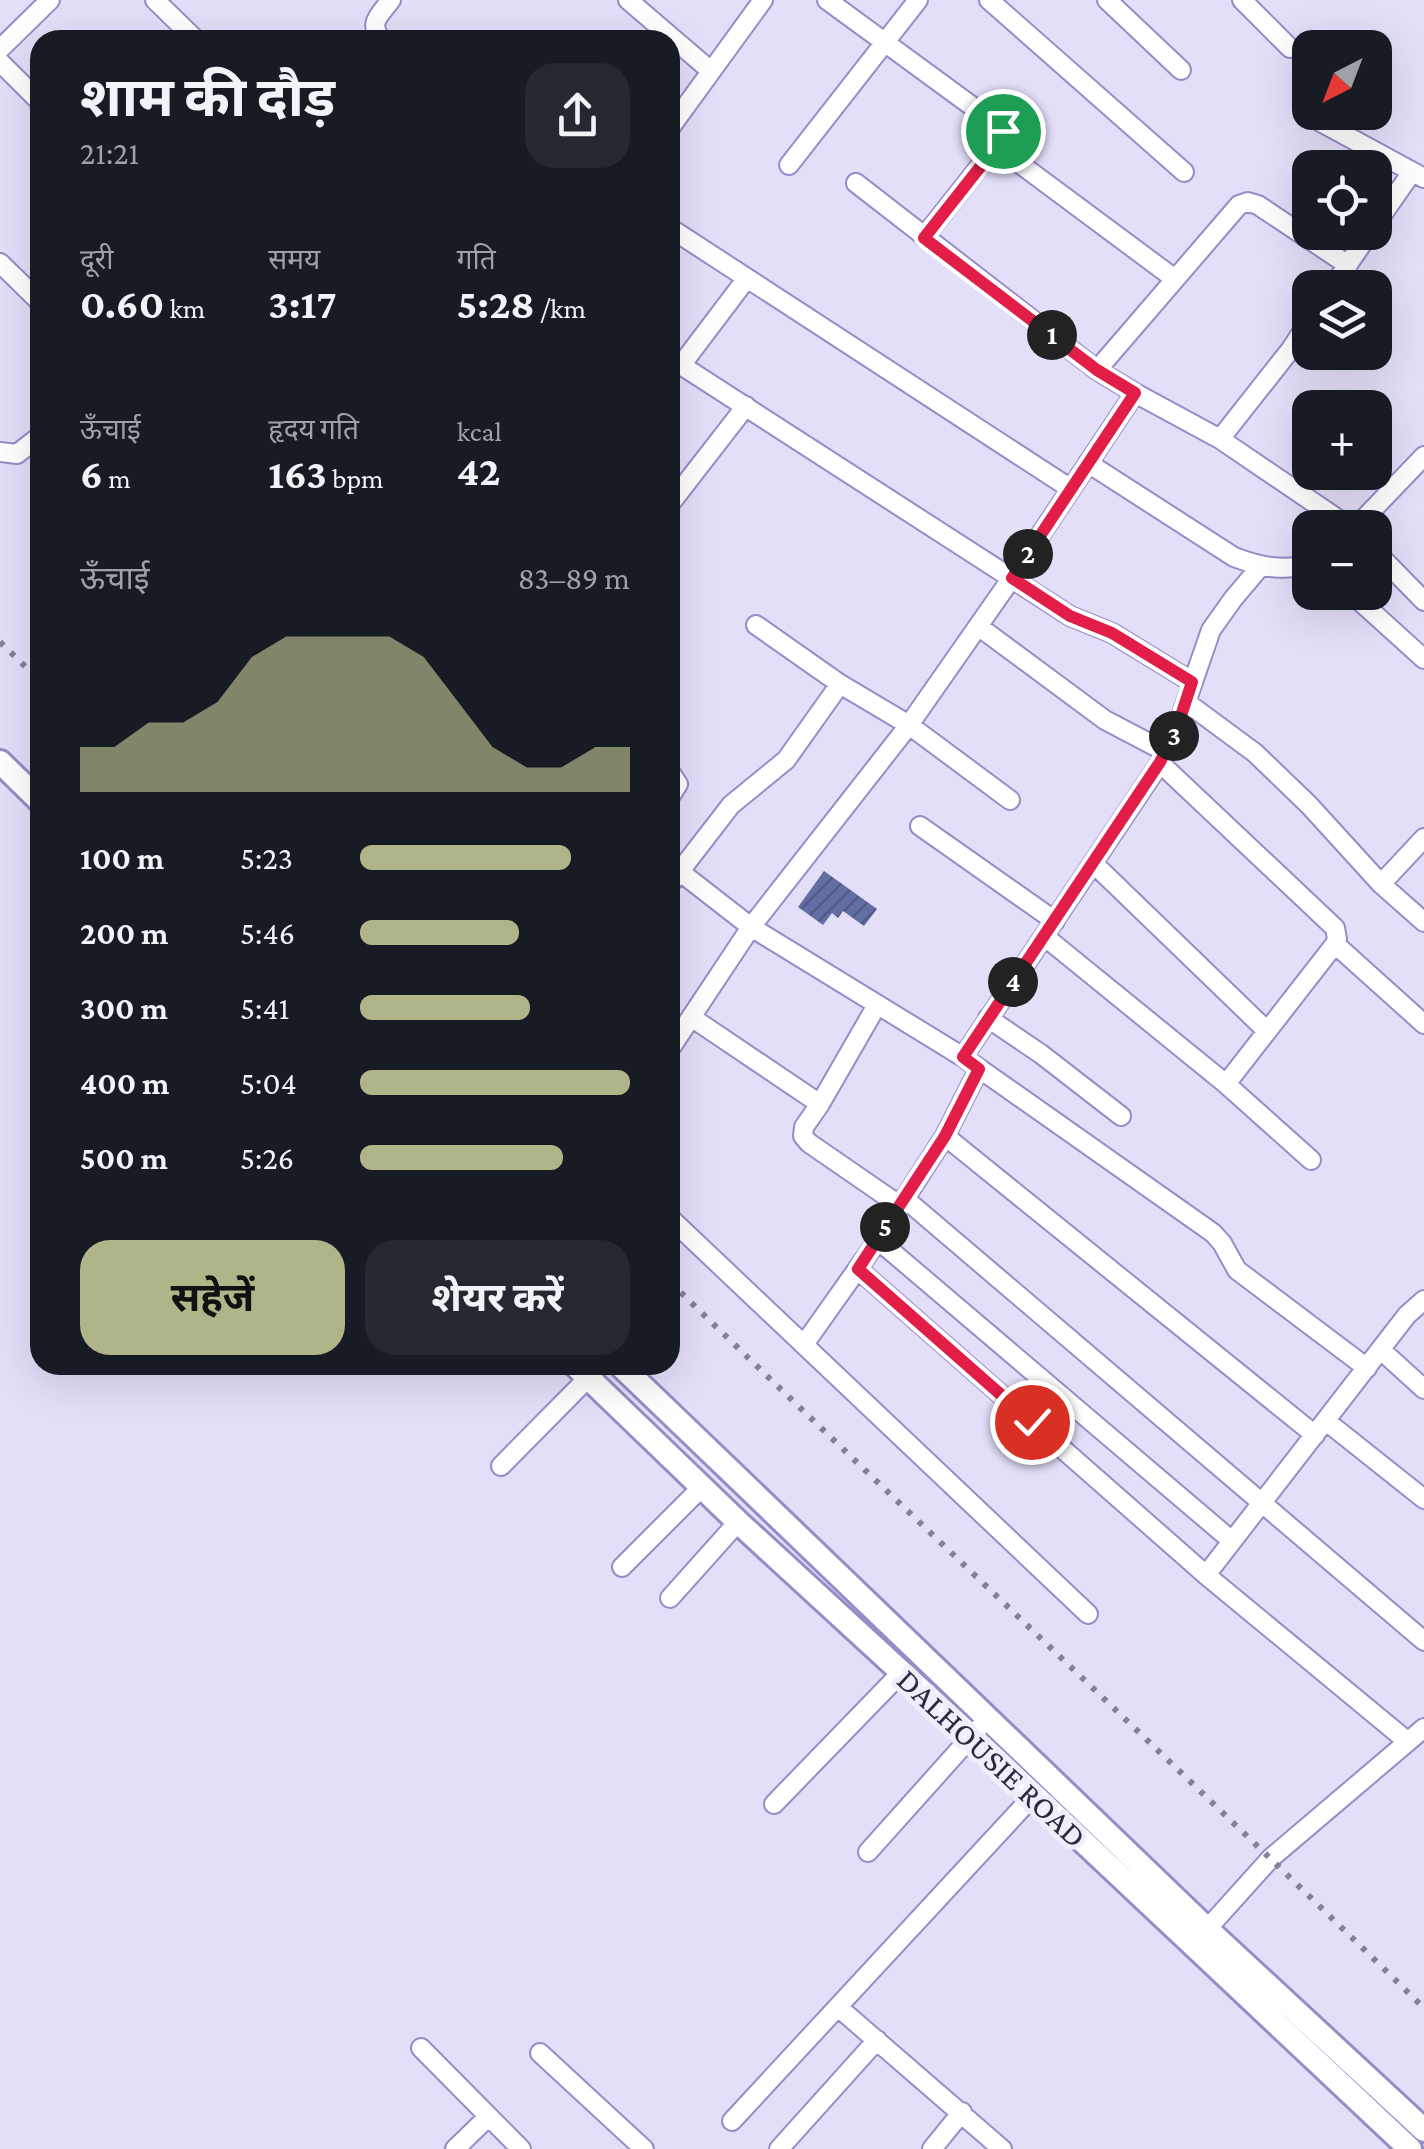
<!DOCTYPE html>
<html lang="hi">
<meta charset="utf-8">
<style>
:root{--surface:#171b24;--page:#242831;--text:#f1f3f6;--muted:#9ea1a6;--accent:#afb489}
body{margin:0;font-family:"Crimson Pro","Noto Sans Devanagari",serif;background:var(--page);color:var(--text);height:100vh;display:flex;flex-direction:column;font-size:38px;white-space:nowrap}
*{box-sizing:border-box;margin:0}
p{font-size:32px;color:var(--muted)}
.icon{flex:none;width:55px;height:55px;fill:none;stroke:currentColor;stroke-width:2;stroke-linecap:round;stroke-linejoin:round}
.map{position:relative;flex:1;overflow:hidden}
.side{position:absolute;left:30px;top:30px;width:650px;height:1345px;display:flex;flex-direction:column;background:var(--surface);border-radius:30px;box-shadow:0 10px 40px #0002}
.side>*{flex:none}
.needle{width:65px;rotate:222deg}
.buttons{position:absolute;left:1292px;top:30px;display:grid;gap:20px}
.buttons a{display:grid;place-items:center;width:100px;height:100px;border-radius:20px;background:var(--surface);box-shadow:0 10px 40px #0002;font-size:50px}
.pin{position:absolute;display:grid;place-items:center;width:85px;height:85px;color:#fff;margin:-42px;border:5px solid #fff;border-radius:50%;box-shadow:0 2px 10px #0007}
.km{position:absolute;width:50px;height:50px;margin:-25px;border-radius:50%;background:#222;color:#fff;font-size:28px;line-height:50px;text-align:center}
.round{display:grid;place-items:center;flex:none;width:105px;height:105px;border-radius:30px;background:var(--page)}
.summary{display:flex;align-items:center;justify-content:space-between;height:170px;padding:0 50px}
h1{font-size:55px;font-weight:700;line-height:75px}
.figures{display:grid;grid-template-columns:repeat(3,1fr);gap:15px;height:170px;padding:10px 50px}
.figures div{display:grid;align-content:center}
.figures b{font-size:42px;font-weight:700}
.figures small{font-size:28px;font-weight:400}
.figures p{font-size:28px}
.chart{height:280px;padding:20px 50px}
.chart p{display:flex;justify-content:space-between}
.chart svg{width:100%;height:180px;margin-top:10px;fill:var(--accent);opacity:.7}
.button{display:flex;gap:20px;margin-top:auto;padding:20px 50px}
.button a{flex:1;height:115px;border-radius:30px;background:var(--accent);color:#111;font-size:40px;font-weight:700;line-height:115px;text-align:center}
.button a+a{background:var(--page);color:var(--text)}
ul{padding:0 50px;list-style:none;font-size:32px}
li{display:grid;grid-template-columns:160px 120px 1fr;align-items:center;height:75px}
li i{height:25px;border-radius:12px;background:var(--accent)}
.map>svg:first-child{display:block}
.building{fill:url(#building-hatch)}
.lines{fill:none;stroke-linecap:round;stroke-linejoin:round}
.minor-casing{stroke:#998bc8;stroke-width:22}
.tertiary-casing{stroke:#998bc8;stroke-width:28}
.minor{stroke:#fff;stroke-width:18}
.tertiary{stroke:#fff;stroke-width:22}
.rail{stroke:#857f99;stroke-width:6;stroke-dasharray:5 10;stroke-linecap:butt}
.route-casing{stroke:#fff;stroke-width:20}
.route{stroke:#e11d48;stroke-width:12}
.labels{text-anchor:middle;stroke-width:10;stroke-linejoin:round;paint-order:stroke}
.street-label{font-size:32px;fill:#2d2740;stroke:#f0eefb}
</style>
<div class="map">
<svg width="1424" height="2149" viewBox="0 0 1424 2149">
<defs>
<pattern id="building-hatch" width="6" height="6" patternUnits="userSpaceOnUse" patternTransform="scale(2.5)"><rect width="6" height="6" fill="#636ea3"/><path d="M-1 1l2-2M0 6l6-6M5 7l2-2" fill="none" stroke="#525a86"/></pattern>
</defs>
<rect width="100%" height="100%" fill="#e4dff9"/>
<path class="building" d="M824 871 877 909 864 926 843 911 838 918 832 913 823 925 798 907Z"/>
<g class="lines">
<g class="minor-casing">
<path id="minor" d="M155 0 196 40
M628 0 711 71
M827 0 995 123 1003 131V137L924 237
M989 0 1184 172
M1107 0 1181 70
M1242 0 1290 48
M382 40C367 23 380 15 391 0
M0 49 50 0
M0 62 40 102
M1319 121 1424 178
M670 128 763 0
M996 146 1175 279
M789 165 918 0
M856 183 1097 370 1135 393 1220 439 1351 528
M1375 225 1412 172
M670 228 1071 489
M0 263 40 302
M1332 288 1370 232
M670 358 1070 616 1112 633 1192 682
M682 364 747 278
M1097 370 1239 205 1248 202 1258 205 1348 265
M1220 439 1291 349 1310 320
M0 452 17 454 40 436
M1088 463 1234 557C1260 567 1282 571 1310 565
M670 504 746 406
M1355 528 1424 456
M1375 551 1424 601
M1350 592 1424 659
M756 625 840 684 909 725 1010 800
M978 626 1105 720 1166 752
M1186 702 1255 753 1309 805 1381 884 1424 922
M1160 763 1335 928 1337 939 1335 944 1226 1084
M670 772 678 784 670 797
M920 826 1055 921
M1093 863 1267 1031
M670 864 751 927 963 1057 1213 1233 1222 1243 1237 1270 1367 1368
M670 884 731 805 786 760 840 684
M1381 884 1424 838
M1044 936 1226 1084 1311 1160
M1335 944 1424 1024
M877 1005 820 1104 804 1127 803 1136 809 1143 899 1205
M691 1017 820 1104
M988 1018 1041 1054 1121 1116
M670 1049 751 927 909 725 1011 579 1135 393
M963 1057 1160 763 1176 731 1211 630 1233 599 1260 567
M945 1136 1315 1435
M904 1198 1424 1641
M670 1218 1088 1614
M878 1240 1232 1541
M858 1269 1206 1575 1407 1741
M805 1343 878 1240 945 1136 979 1069
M1381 1350 1424 1389
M1326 1421 1424 1499
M501 1466 588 1378
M622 1567 703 1486
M1206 1575 1407 1315 1424 1300
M670 1598 738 1522
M774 1804 901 1673
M868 1852 978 1729
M1199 1938 1271 1858 1424 1728
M838 2007 1002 2149
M421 2048 521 2149
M540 2053 644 2149
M732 2121 1033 1796
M455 2149 488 2117
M779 2149 877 2040
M932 2149 962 2112"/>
</g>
<g class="tertiary-casing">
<path id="tertiary" d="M0 762 40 801
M575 1365 738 1522 971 1736 1410 2149
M620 1365 1207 1929 1424 2130"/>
</g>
<use href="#minor" class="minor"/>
<use href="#tertiary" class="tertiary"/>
<path class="rail" d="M0 642 40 681
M670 1282C920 1525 1175 1764 1424 2008"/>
</g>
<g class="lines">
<g class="route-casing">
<path id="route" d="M1003 131V138L924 238 1097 370 1135 393 1012 578 1070 616 1112 633 1192 682 1176 731 1160 762 963 1057 979 1069 945 1136 858 1269 1032 1422"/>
</g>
<use href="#route" class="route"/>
</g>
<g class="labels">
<g class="street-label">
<text transform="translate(992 1758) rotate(43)" y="11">DALHOUSIE ROAD</text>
</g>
</g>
</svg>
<div class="buttons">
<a><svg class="needle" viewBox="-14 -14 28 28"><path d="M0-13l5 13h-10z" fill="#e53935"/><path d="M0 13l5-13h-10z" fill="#9ea1a6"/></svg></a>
<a><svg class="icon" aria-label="locate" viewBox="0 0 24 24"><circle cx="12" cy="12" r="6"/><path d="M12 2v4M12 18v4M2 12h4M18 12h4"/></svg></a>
<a><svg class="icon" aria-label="layers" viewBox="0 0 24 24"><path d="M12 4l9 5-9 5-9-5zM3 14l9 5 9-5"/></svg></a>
<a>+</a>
<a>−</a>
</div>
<div class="pin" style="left:1003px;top:131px;background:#1e9e55"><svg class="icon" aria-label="arrive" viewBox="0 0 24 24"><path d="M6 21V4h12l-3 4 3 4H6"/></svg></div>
<div class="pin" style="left:1032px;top:1422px;background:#d93025"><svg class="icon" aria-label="check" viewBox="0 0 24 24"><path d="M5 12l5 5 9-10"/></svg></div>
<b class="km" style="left:1052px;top:335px">1</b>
<b class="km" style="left:1028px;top:554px">2</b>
<b class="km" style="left:1174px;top:736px">3</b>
<b class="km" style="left:1013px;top:982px">4</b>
<b class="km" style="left:885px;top:1227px">5</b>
<section class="side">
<div class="summary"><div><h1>शाम की दौड़</h1><p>21:21</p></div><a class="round"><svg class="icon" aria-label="share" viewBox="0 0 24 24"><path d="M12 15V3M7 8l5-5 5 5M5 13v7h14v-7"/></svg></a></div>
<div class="figures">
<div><p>दूरी</p><b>0.60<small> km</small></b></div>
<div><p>समय</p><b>3:17</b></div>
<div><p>गति</p><b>5:28<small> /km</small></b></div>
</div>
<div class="figures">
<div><p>ऊँचाई</p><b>6<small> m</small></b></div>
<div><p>हृदय गति</p><b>163<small> bpm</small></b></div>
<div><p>kcal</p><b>42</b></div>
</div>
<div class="chart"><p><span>ऊँचाई</span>83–89 m</p>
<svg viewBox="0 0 160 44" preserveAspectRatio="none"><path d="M0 44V33L10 33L20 27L30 27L40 22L50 11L60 6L70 6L80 6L90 6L100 11L110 22L120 33L130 38L140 38L150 33L160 33V44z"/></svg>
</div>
<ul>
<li><b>100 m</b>5:23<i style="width:78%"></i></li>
<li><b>200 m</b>5:46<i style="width:59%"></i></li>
<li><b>300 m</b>5:41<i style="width:63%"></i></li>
<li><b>400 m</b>5:04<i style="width:100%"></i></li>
<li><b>500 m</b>5:26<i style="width:75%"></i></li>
</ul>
<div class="button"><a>सहेजें</a><a>शेयर करें</a></div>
</section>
</div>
